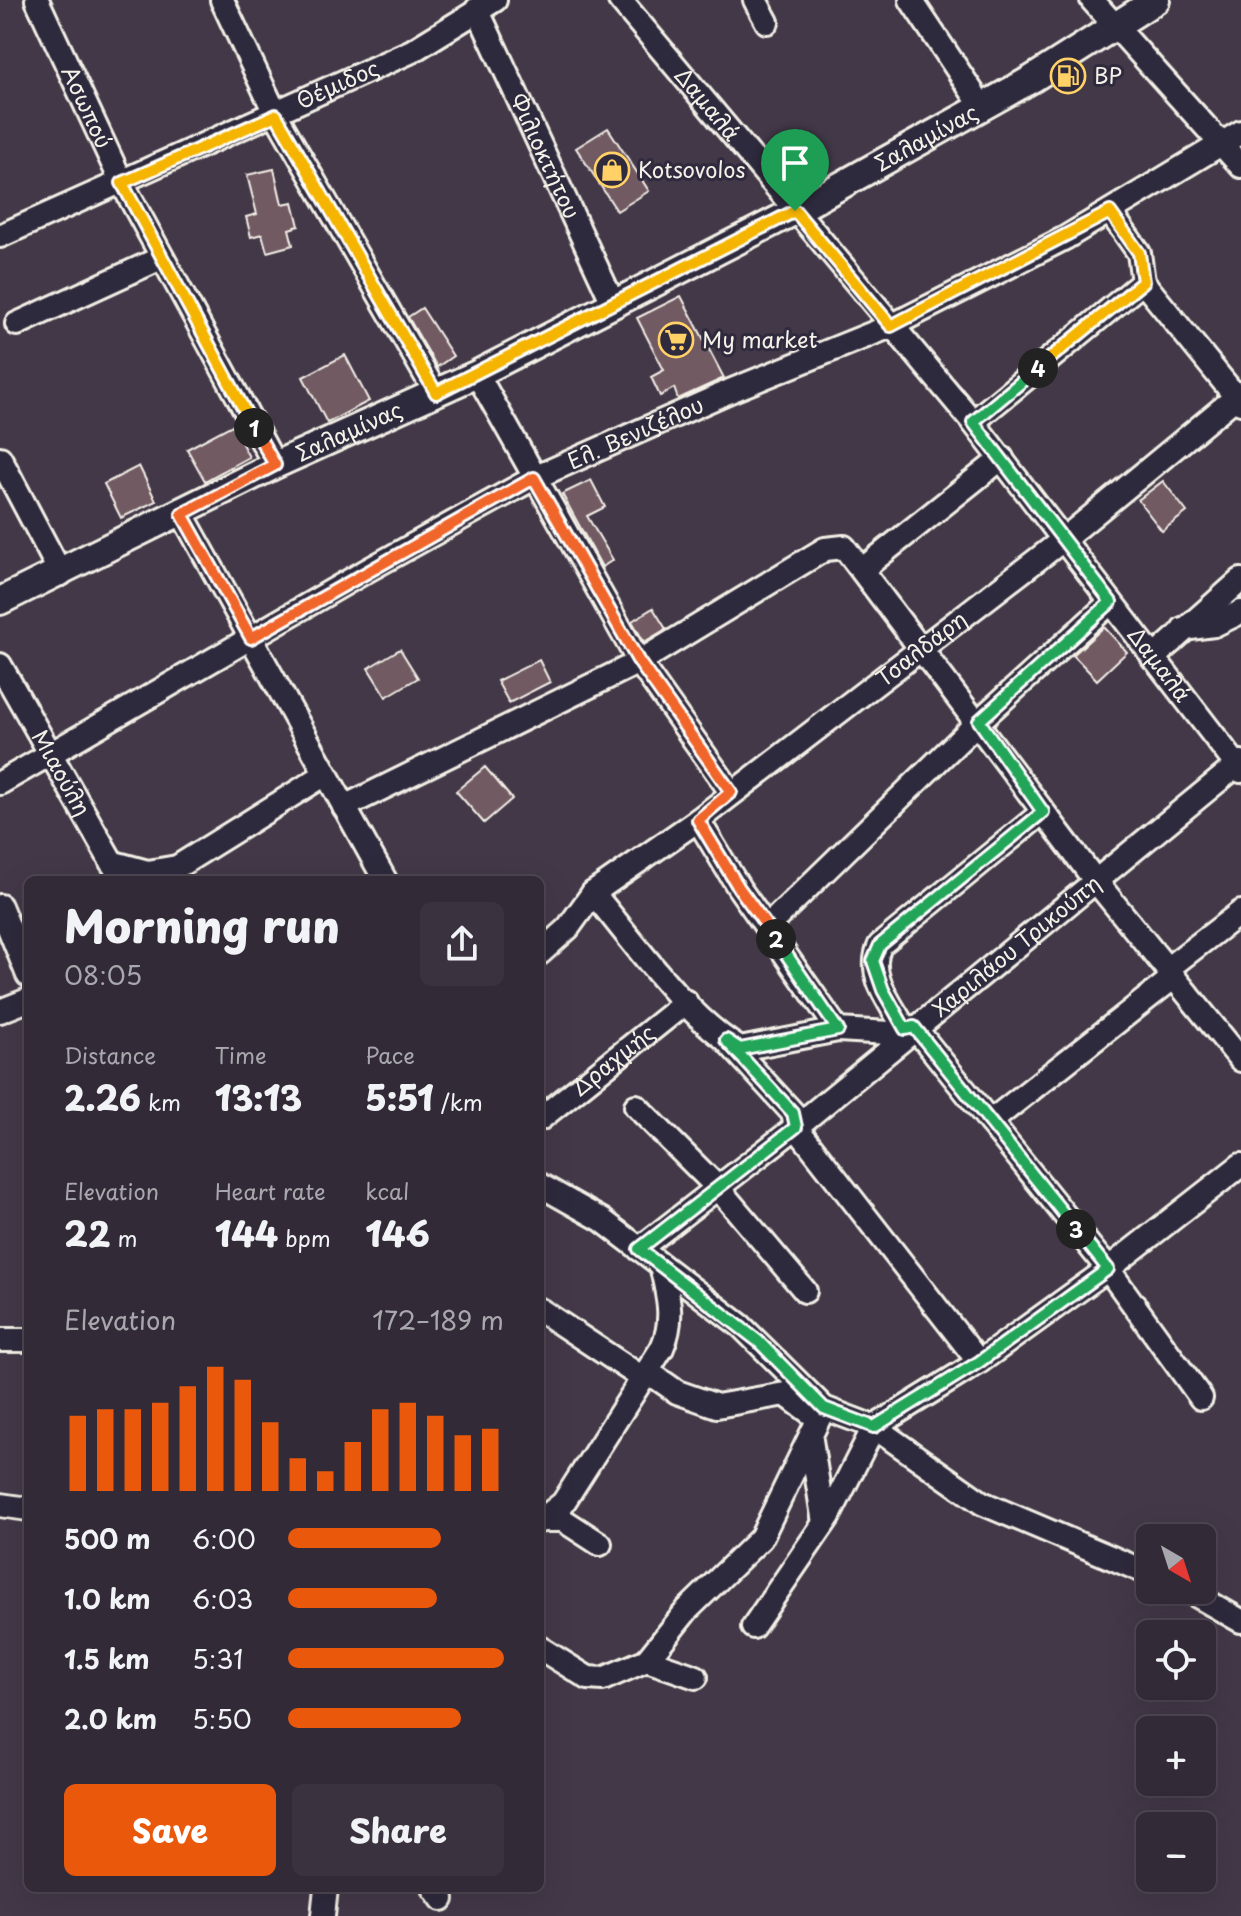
<!DOCTYPE html>
<meta charset="utf-8">
<style>
:root{--surface:#322a36;--page:#3a323e;--text:#f1f3f6;--muted:#a8a7ad;--line:#4d4651;--accent:#ea580c}
body{margin:0;font-family:"Playpen Sans",sans-serif;background:var(--page);color:var(--text);height:100vh;display:flex;flex-direction:column;font-size:30px;white-space:nowrap}
*{box-sizing:border-box;margin:0}
p{font-size:26px;color:var(--muted)}
.icon{flex:none;width:44px;height:44px;fill:none;stroke:currentColor;stroke-width:2;stroke-linecap:round;stroke-linejoin:round}
.map{position:relative;flex:1;overflow:hidden}
.sheet{position:absolute;left:24px;top:876px;width:520px;height:1016px;display:flex;flex-direction:column;background:var(--surface);border-radius:12px;box-shadow:0 8px 32px #0002,0 0 0 2px var(--line)}
.sheet>*{flex:none}
.needle{width:52px;rotate:141deg}
.buttons{position:absolute;left:1136px;top:1524px;display:grid;gap:16px}
.buttons a{display:grid;place-items:center;width:80px;height:80px;border-radius:12px;background:var(--surface);box-shadow:0 8px 32px #0002,0 0 0 2px var(--line);font-size:40px}
.pin{position:absolute;display:grid;place-items:center;width:68px;height:68px;color:#fff;margin:-82px -34px;border-radius:50% 50% 50% 0;rotate:-45deg;box-shadow:0 0 8px #0007}
.pin .icon{rotate:45deg}
.km{position:absolute;width:40px;height:40px;margin:-20px;border-radius:50%;background:#222;color:#fff;font-size:22px;line-height:40px;text-align:center}
.round{display:grid;place-items:center;flex:none;width:84px;height:84px;border-radius:12px;background:var(--page)}
.headline{display:flex;align-items:center;justify-content:space-between;height:136px;padding:0 40px}
h1{font-size:44px;font-weight:800;line-height:60px}
.stats{display:grid;grid-template-columns:repeat(3,1fr);gap:12px;height:136px;padding:8px 40px}
.stats div{display:grid;align-content:center}
.stats b{font-size:34px;font-weight:800}
.stats small{font-size:22px;font-weight:400}
.stats p{font-size:22px}
.chart{height:224px;padding:16px 40px}
.chart p{display:flex;justify-content:space-between}
.chart svg{width:100%;height:144px;margin-top:8px;stroke:var(--accent);stroke-width:6}
.button{display:flex;gap:16px;margin-top:auto;padding:16px 40px}
.button a{flex:1;height:92px;border-radius:12px;background:var(--accent);color:#fff;font-size:32px;font-weight:800;line-height:92px;text-align:center}
.button a+a{background:var(--page);color:var(--text)}
ul{padding:0 40px;list-style:none;font-size:26px}
li{display:grid;grid-template-columns:128px 96px 1fr;align-items:center;height:60px}
li i{height:20px;border-radius:10px;background:var(--accent)}
.map>svg:first-child{display:block}
.building{fill:#725a63;stroke:#f4f1e8;stroke-width:2}
.lines{fill:none;stroke-linecap:round;stroke-linejoin:round}
.minor-casing{stroke:#f4f1e8;stroke-width:28}
.major-casing{stroke:#f4f1e8;stroke-width:32}
.minor{stroke:#2f2a3d;stroke-width:22}
.major{stroke:#2f2a3d;stroke-width:26}
.split-1-casing{stroke:#fff;stroke-width:16}
.split-2-casing{stroke:#fff;stroke-width:16}
.split-3-casing{stroke:#fff;stroke-width:16}
.split-4-casing{stroke:#fff;stroke-width:16}
.split-5-casing{stroke:#fff;stroke-width:16}
.split-1{stroke:#f5b400;stroke-width:10}
.split-2{stroke:#f0652b;stroke-width:10}
.split-3{stroke:#22a559;stroke-width:10}
.split-4{stroke:#22a559;stroke-width:10}
.split-5{stroke:#f5b400;stroke-width:10}
.labels{text-anchor:middle;stroke-width:6;stroke-linejoin:round;paint-order:stroke}
.poi-label{font-size:22px;fill:#f4f1e8;stroke:#2f2a3d;text-anchor:start}
.street-label{font-size:22px;fill:#f4f1e8;stroke:#2f2a3d}
</style>
<div class="map">
<svg width="1241" height="1916" viewBox="0 0 1241 1916">
<rect width="100%" height="100%" fill="#433848"/>
<filter id="ink" filterUnits="userSpaceOnUse"><feTurbulence type="fractalNoise" baseFrequency=".0125" numOctaves="2"/><feDisplacementMap in="SourceGraphic" scale="16" xChannelSelector="R" yChannelSelector="G"/><feConvolveMatrix kernelMatrix="1 2 1 2 8 2 1 2 1" color-interpolation-filters="sRGB"/></filter>
<g filter="url(#ink)">
<path class="building" d="M1079 68 1083 75 1066 85 1062 79Z
M608 128 649 191 617 211 576 148Z
M274 169 282 204 293 202 299 226 289 229 293 245 267 252 262 234 251 237 246 217 257 214 247 175Z
M681 296 724 378 678 399 674 388 660 396 651 377 664 370 637 318Z
M422 308 453 356 437 367 408 317Z
M345 355 369 401 327 423 303 377Z
M232 425 249 457 205 481 187 449Z
M139 466 156 501 121 518 104 484Z
M591 480 605 507 587 516 613 560 602 567 562 494Z
M1163 481 1187 512 1162 531 1138 500Z
M653 608 666 629 644 642 632 621Z
M1104 627 1127 652 1097 680 1073 655Z
M400 649 418 678 386 697 368 668Z
M539 660 550 682 509 703 497 681Z
M485 767 512 799 484 823 456 791Z"/>
<g class="lines">
<g class="minor-casing">
<g id="minor">
<path id="s1" d="M37 0 122 183 275 465"/>
<path d="M222 0 276 115 436 393"/>
<path id="s2" d="M620 0 973 422 1241 771"/>
<path d="M755 0 767 22"/>
<path d="M911 0 983 108"/>
<path d="M1092 0 1241 166"/>
<path id="s3" d="M477 9 613 303"/>
<path d="M1110 212 1139 253 1143 282 1241 403"/>
<path id="s4" d="M0 236 412 51 495 0"/>
<path d="M17 324 161 258"/>
<path d="M477 374 639 662 731 792"/>
<path d="M973 422 1143 282"/>
<path d="M0 458 61 574"/>
<path d="M182 514 385 880"/>
<path d="M864 568 1002 458"/>
<path d="M1183 629 1214 625 1241 612"/>
<path d="M1153 658 1241 580"/>
<path id="s5" d="M0 665 122 880"/>
<path id="s6" d="M0 783 368 570 534 478 730 391 891 326 1065 238 1241 132"/>
<path d="M344 807 639 662 825 549 844 547 1094 879 1241 1060"/>
<path d="M698 820 739 888 838 1030 889 1033 914 1027 1108 1269 1201 1398"/>
<path d="M111 862 148 872 177 867 324 775"/>
<path d="M593 893C635 943 684 1015 740 1049L838 1030"/>
<path d="M0 906 28 975"/>
<path d="M768 926 979 721 1111 602"/>
<path id="s7" d="M540 953 568 928 593 893 698 820 921 649 1064 539 1241 393"/>
<path d="M1167 969 1241 912"/>
<path d="M0 1011 28 1000"/>
<path d="M905 1029C890 1002 866 975 880 945L1043 812"/>
<path d="M726 1040 793 1113 796 1127 979 1362"/>
<path d="M636 1106 718 1188 805 1291"/>
<path id="s8" d="M540 1119 686 1002"/>
<path d="M990 1122 1174 977"/>
<path d="M540 1185 602 1220 741 1326 824 1408 874 1427 982 1503 1150 1574"/>
<path id="s9" d="M639 1249 796 1127 1241 762"/>
<path d="M540 1310 635 1373 657 1378 677 1392 717 1406 785 1394 812 1414"/>
<path d="M0 1340H28"/>
<path d="M811 1440 824 1523"/>
<path d="M0 1505 28 1509"/>
<path d="M540 1520H563L600 1544"/>
<path d="M540 1521 563 1503 662 1348C675 1319 668 1296 661 1265"/>
<path d="M1187 1590 1241 1621"/>
<path d="M753 1627 829 1516 874 1427 979 1362 1108 1269 1241 1165"/>
<path d="M540 1648 588 1678 603 1679 647 1660 696 1677"/>
<path d="M647 1660 687 1610 761 1538 824 1408"/>
<path d="M434 1888 442 1899"/>
<path d="M323 1916 326 1888"/>
</g>
</g>
<g class="major-casing">
<g id="major">
<path id="s10" d="M0 601 275 465 477 374 795 211 1032 79 1156 0"/>
</g>
</g>
<use href="#minor" class="minor"/>
<use href="#major" class="major"/>
</g>
</g>
<g class="lines" filter="url(#ink)">
<g class="split-1-casing">
<path id="split-1" d="M254 428 122 183 276 115 436 393 795 211"/>
</g>
<g class="split-2-casing">
<path id="split-2" d="M254 428 275 465 182 514 251 638 534 478 639 662 731 792 698 820 739 888 776 939"/>
</g>
<g class="split-3-casing">
<path id="split-3" d="M776 939 838 1030 740 1049 726 1040 793 1113 796 1127 639 1249 758 1341 824 1408 874 1427 979 1362 1108 1269 1076 1229"/>
</g>
<g class="split-4-casing">
<path id="split-4" d="M1038 368 973 422 1111 602 979 721 1043 812 880 945 873 961 883 990 905 1029 914 1027 1076 1229"/>
</g>
<g class="split-5-casing">
<path id="split-5" d="M795 211 891 326 1110 212 1139 253 1143 282 1038 368"/>
</g>
<use href="#split-1" class="split-1"/>
<use href="#split-2" class="split-2"/>
<use href="#split-3" class="split-3"/>
<use href="#split-4" class="split-4"/>
<use href="#split-5" class="split-5"/>
</g>
<defs>
<g id="fuel-ring" transform="scale(1.8)"><circle r="9.5" fill="#2f2a3d" stroke="#ffd166" stroke-width="1.5"/><path d="M-5.5-6h7V0h2V4h1.3V-2.5L3-4.5l.8-.8L6-3V5H2.5V1h-1V6h-7ZM-4.2-4.7v3.2H.2V-4.7Z" fill="#ffd166"/></g>
<g id="shop-ring" transform="scale(1.8)"><circle r="9.5" fill="#2f2a3d" stroke="#ffd166" stroke-width="1.5"/><path d="M-5-2.5h2.3a2.7 3.5 0 0 1 5.4 0H5L5.5 6h-11ZM-1.5-2.5h3a1.5 2.3 0 0 0-3 0Z" fill="#ffd166"/></g>
<g id="supermarket-ring" transform="scale(1.8)"><circle r="9.5" fill="#2f2a3d" stroke="#ffd166" stroke-width="1.5"/><path d="M-6-5.5h2.5l.6 2H6L4.5 2H-2.5L-4.4-4H-6ZM-1.5 3.2a1.3 1.3 0 1 0 .1 0ZM3 3.2a1.3 1.3 0 1 0 .1 0Z" fill="#ffd166"/></g>
</defs>
<g fill-rule="evenodd">
<use href="#fuel-ring" x="1068" y="76"/>
<use href="#shop-ring" x="612" y="170"/>
<use href="#supermarket-ring" x="676" y="340"/>
</g>
<g class="labels">
<g class="poi-label">
<text x="1094" y="84">BP</text>
<text x="638" y="178">Kotsovolos</text>
<text x="702" y="348">My market</text>
</g>
<g class="street-label">
<text dy="8" stroke="none"><textPath href="#s4" startOffset="370">Θέμιδος</textPath></text>
<text dy="8" stroke="none"><textPath href="#s2" startOffset="136">Δαμαλά</textPath></text>
<text dy="8" stroke="none"><textPath href="#s1" startOffset="118">Ασωπού</textPath></text>
<text dy="8" stroke="none"><textPath href="#s10" startOffset="1036">Σαλαμίνας</textPath></text>
<text dy="8" stroke="none"><textPath href="#s3" startOffset="162">Φιλιοκτήτου</textPath></text>
<text dy="8" stroke="none"><textPath href="#s10" startOffset="388">Σαλαμίνας</textPath></text>
<text dy="8" stroke="none"><textPath href="#s6" startOffset="726">Ελ. Βενιζέλου</textPath></text>
<text dy="8" stroke="none"><textPath href="#s7" startOffset="490">Τσαλδάρη</textPath></text>
<text dy="8" stroke="none"><textPath href="#s2" startOffset="856">Δαμαλά</textPath></text>
<text dy="8" stroke="none"><textPath href="#s5" startOffset="124">Μιαούλη</textPath></text>
<text dy="8" stroke="none"><textPath href="#s9" startOffset="484">Χαριλάου Τρικούπη</textPath></text>
<text dy="8" stroke="none"><textPath href="#s8" startOffset="94">Δραχμής</textPath></text>
</g>
</g>
</svg>
<div class="buttons">
<a><svg class="needle" viewBox="-14 -14 28 28"><path d="M0-13l5 13h-10z" fill="#e53935"/><path d="M0 13l5-13h-10z" fill="#a8a7ad"/></svg></a>
<a><svg class="icon" aria-label="locate" viewBox="0 0 24 24"><circle cx="12" cy="12" r="6"/><path d="M12 2v4M12 18v4M2 12h4M18 12h4"/></svg></a>
<a>+</a>
<a>−</a>
</div>
<div class="pin" style="left:795px;top:211px;background:#1e9e55"><svg class="icon" aria-label="arrive" viewBox="0 0 24 24"><path d="M6 21V4h12l-3 4 3 4H6"/></svg></div>
<b class="km" style="left:254px;top:428px">1</b>
<b class="km" style="left:776px;top:939px">2</b>
<b class="km" style="left:1076px;top:1229px">3</b>
<b class="km" style="left:1038px;top:368px">4</b>
<section class="sheet">
<div class="headline"><div><h1>Morning run</h1><p>08:05</p></div><a class="round"><svg class="icon" aria-label="share" viewBox="0 0 24 24"><path d="M12 15V3M7 8l5-5 5 5M5 13v7h14v-7"/></svg></a></div>
<div class="stats">
<div><p>Distance</p><b>2.26<small> km</small></b></div>
<div><p>Time</p><b>13:13</b></div>
<div><p>Pace</p><b>5:51<small> /km</small></b></div>
</div>
<div class="stats">
<div><p>Elevation</p><b>22<small> m</small></b></div>
<div><p>Heart rate</p><b>144<small> bpm</small></b></div>
<div><p>kcal</p><b>146</b></div>
</div>
<div class="chart"><p><span>Elevation</span>172–189 m</p>
<svg viewBox="0 0 160 44" preserveAspectRatio="none"><path d="M5 44V21M15 44V19M25 44V19M35 44V17M45 44V12M55 44V6M65 44V10M75 44V23M85 44V34M95 44V38M105 44V29M115 44V19M125 44V17M135 44V21M145 44V27M155 44V25"/></svg>
</div>
<ul>
<li><b>500 m</b>6:00<i style="width:71%"></i></li>
<li><b>1.0 km</b>6:03<i style="width:69%"></i></li>
<li><b>1.5 km</b>5:31<i style="width:100%"></i></li>
<li><b>2.0 km</b>5:50<i style="width:80%"></i></li>
</ul>
<div class="button"><a>Save</a><a>Share</a></div>
</section>
</div>
